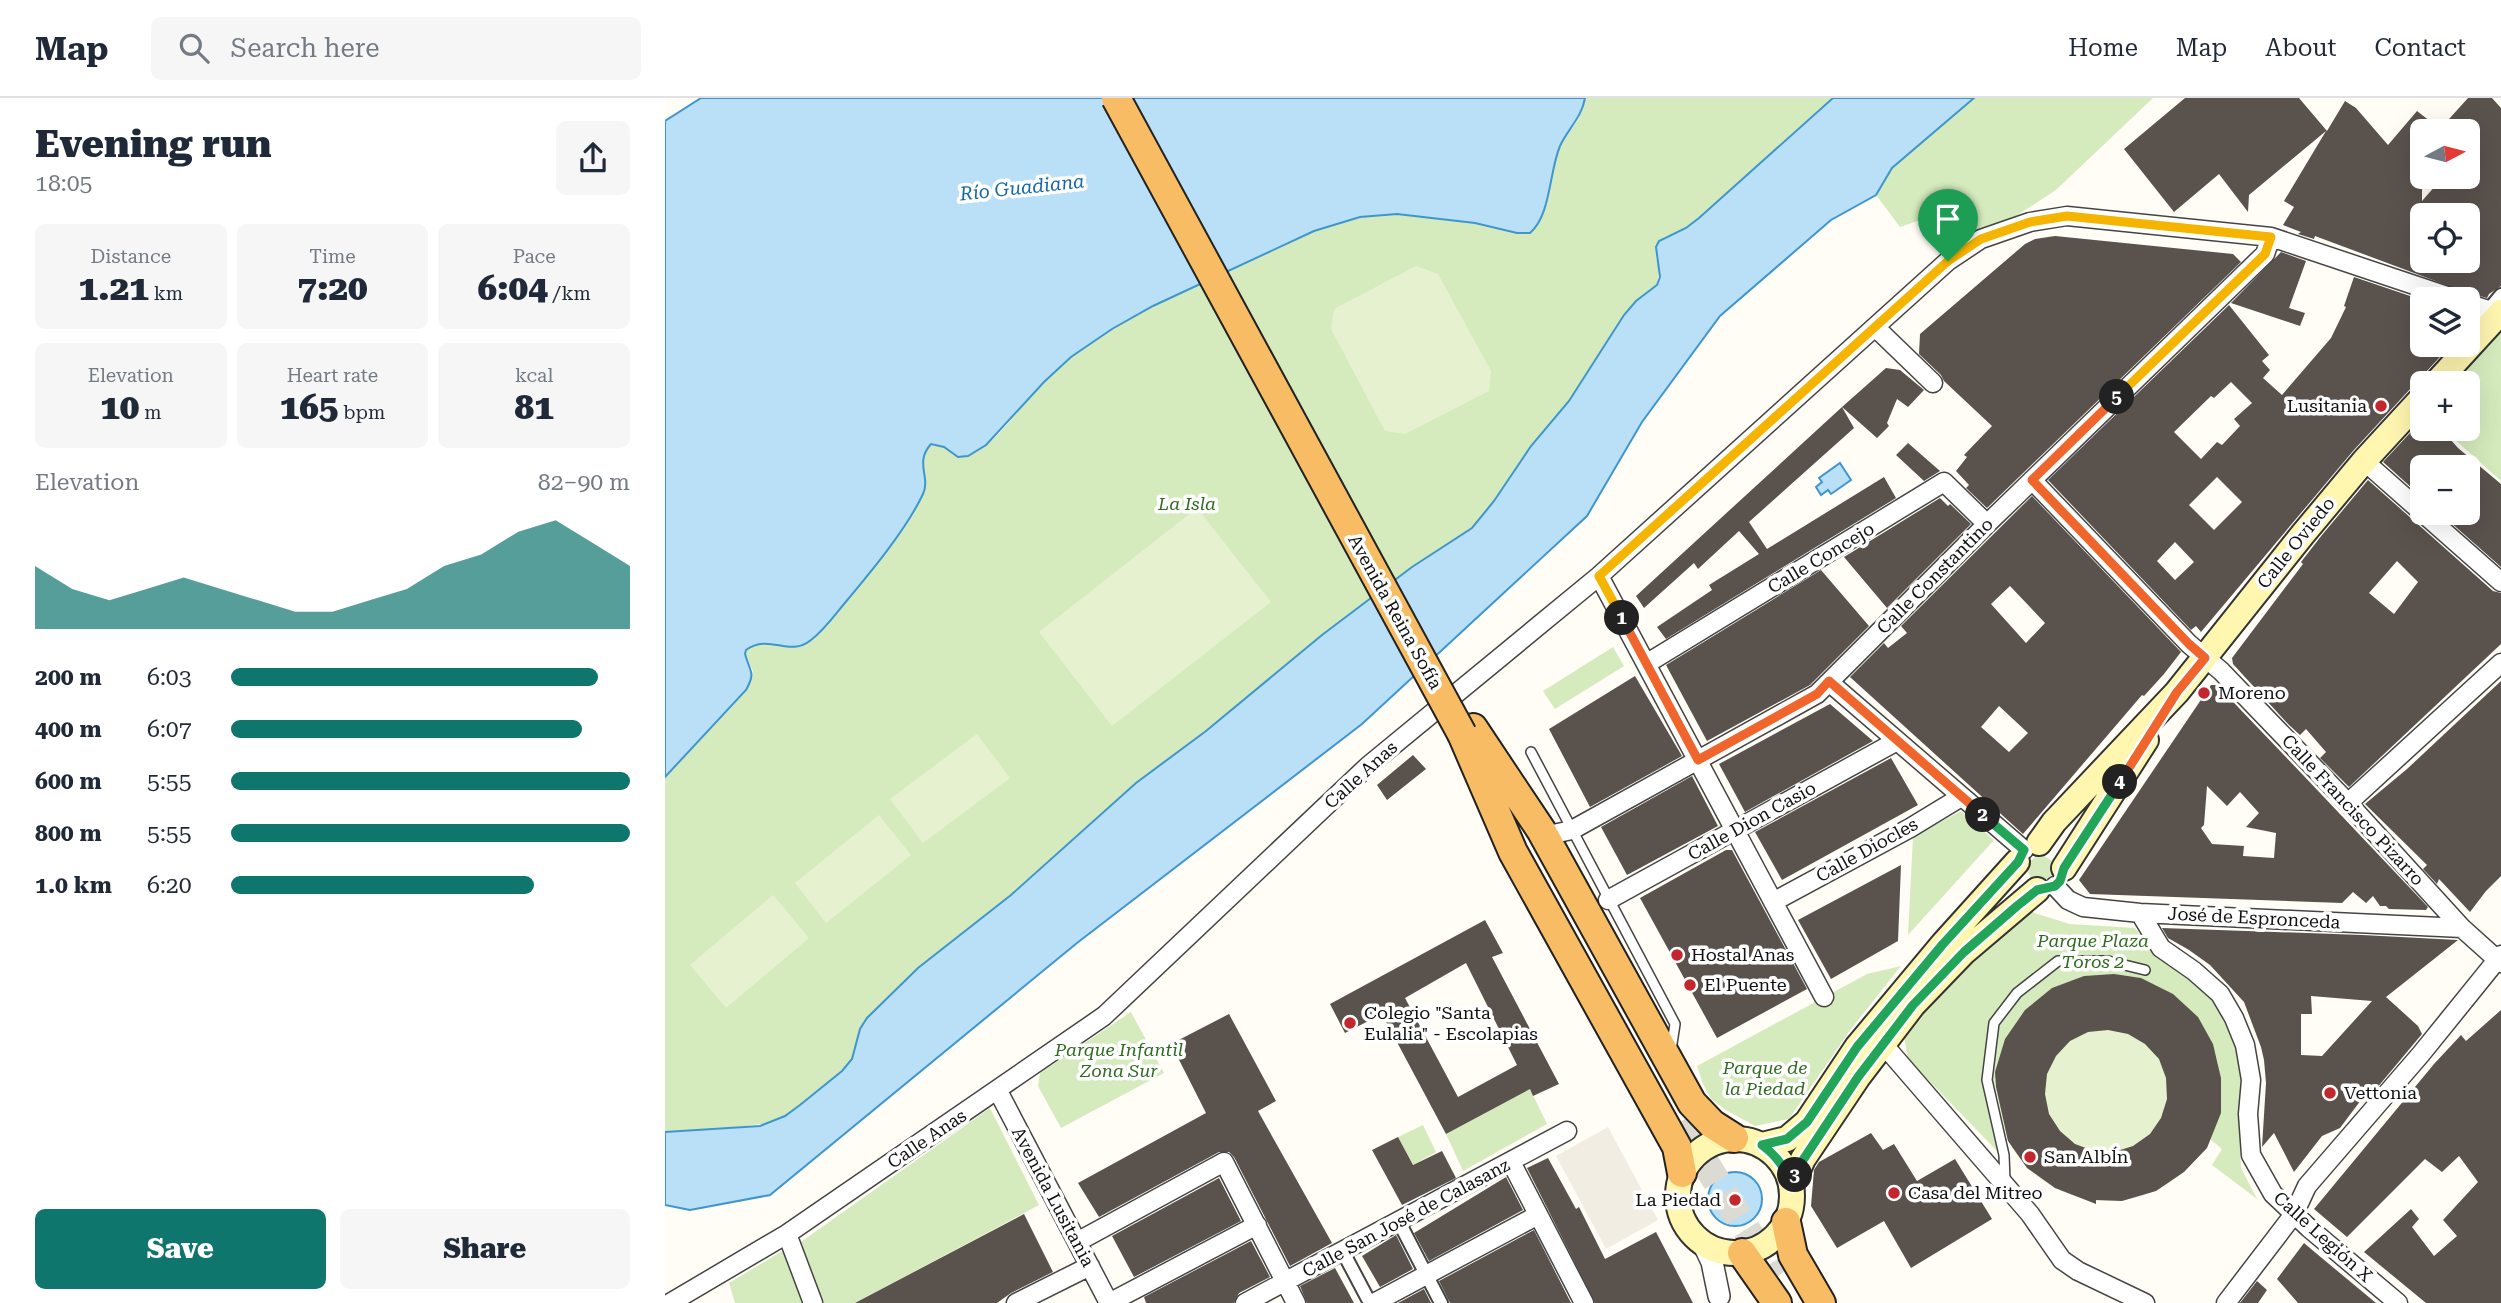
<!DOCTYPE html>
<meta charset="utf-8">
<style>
:root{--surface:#fff;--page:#f6f6f7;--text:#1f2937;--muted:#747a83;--line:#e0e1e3;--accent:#0f766e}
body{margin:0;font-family:"Roboto Serif",serif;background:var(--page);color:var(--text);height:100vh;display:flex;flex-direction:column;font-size:26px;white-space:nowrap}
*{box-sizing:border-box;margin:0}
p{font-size:23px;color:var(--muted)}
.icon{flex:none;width:38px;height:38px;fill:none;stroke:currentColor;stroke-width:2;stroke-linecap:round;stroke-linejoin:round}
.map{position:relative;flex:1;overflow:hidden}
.drawer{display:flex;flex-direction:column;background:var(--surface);width:665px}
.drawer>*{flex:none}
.needle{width:46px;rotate:83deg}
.tools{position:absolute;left:1745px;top:21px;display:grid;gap:14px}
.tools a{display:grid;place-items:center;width:70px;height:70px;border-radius:10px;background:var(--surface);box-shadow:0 7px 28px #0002;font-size:35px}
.pin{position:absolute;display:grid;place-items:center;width:60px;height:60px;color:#fff;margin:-72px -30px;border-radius:50% 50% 50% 0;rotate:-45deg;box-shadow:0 0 7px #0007}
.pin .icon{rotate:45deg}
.km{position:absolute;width:35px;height:35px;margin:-18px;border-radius:50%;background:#222;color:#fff;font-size:19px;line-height:35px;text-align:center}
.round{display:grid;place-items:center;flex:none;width:74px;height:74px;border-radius:10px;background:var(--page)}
.head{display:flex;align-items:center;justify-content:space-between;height:119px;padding:0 35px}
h1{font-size:38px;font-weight:800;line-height:52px}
.figures{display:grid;grid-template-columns:repeat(3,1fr);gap:10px;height:119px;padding:7px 35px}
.figures div{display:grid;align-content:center;border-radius:10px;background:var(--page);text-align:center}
.figures b{font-size:35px;font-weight:800}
.figures small{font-size:19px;font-weight:400}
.figures p{font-size:19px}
.chart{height:196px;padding:14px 35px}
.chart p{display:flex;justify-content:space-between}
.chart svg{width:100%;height:126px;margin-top:7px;fill:var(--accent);opacity:.7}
.button{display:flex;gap:14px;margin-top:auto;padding:14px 35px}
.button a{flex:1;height:80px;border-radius:10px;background:var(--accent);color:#fff;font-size:28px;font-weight:800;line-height:80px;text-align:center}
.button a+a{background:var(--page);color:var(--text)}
ul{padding:0 35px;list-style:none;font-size:23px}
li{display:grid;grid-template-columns:112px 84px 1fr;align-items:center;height:52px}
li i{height:18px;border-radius:9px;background:var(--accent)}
header{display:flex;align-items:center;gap:42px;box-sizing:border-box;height:98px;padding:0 35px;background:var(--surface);border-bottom:2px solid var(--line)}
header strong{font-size:33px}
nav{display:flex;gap:38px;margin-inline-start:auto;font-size:24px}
.search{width:490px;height:63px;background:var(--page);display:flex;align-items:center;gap:18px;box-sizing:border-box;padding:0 24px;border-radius:10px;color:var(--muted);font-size:26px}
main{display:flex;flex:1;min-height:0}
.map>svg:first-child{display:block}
.green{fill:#d5ebbd}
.pitch{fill:#e6f2cf}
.plaza{fill:#f1ede2}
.water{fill:#b9e0f7;stroke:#3f96cf;stroke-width:2}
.building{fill:#5a524d;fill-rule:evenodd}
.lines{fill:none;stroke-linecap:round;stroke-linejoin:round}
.trunk-tunnel{stroke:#dbdad3;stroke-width:28;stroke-dasharray:28 14;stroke-linecap:butt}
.service-casing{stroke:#444;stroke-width:12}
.pedestrian-casing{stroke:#444;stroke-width:16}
.minor-casing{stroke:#444;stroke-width:21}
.tertiary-casing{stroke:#444;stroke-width:24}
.secondary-casing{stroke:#333;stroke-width:28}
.trunk-casing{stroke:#222;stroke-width:32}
.service{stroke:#fff;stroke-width:9}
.pedestrian{stroke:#fff;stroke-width:12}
.minor{stroke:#fff;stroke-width:18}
.tertiary{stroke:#fff;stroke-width:21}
.secondary{stroke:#fff6b0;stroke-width:24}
.trunk{stroke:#f7bc64;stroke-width:28}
.trunk-bridge-casing{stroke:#222;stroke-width:32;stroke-linecap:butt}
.trunk-bridge{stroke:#f7bc64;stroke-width:28}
.split-1-casing{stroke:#fff;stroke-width:14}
.split-2-casing{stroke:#fff;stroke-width:14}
.split-3-casing{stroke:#fff;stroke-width:14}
.split-4-casing{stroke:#fff;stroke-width:14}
.split-5-casing{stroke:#fff;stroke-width:14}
.split-6-casing{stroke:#fff;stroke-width:14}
.split-1{stroke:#f5b400;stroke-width:9}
.split-2{stroke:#f0652b;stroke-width:9}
.split-3{stroke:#22a559;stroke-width:9}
.split-4{stroke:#22a559;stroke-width:9}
.split-5{stroke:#f0652b;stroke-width:9}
.split-6{stroke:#f5b400;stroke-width:9}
.poi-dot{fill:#c4262e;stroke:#fff;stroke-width:2.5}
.labels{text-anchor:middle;stroke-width:7;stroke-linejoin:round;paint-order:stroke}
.poi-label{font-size:18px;fill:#111;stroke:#fff;text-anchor:start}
.park-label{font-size:18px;font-style:italic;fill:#2f6b1f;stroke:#fff}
.street-label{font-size:18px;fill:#111;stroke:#fff}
.water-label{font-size:19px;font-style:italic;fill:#1768a6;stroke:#fff}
</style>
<header>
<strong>Map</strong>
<div class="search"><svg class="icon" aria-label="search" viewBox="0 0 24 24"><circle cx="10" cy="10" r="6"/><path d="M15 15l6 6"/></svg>Search here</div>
<nav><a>Home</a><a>Map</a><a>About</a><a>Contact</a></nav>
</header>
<main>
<section class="drawer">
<div class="head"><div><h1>Evening run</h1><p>18:05</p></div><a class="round"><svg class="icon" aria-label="share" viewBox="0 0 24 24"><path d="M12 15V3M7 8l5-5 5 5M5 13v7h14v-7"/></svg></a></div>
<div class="figures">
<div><p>Distance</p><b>1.21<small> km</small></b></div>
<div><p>Time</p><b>7:20</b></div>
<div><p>Pace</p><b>6:04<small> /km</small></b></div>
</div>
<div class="figures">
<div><p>Elevation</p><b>10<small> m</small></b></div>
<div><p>Heart rate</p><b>165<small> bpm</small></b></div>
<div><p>kcal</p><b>81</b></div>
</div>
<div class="chart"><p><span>Elevation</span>82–90 m</p>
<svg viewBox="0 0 160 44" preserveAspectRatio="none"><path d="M0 44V22L10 30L20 34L30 30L40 26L50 30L60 34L70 38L80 38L90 34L100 30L110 22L120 18L130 10L140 6L150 14L160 22V44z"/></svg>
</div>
<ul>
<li><b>200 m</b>6:03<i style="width:92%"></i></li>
<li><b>400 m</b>6:07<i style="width:88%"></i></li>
<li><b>600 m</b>5:55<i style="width:100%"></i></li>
<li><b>800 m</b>5:55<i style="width:100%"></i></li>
<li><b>1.0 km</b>6:20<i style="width:76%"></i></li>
</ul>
<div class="button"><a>Save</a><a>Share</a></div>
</section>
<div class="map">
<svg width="1836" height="1205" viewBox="0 0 1836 1205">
<rect width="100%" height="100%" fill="#fffdf5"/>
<path class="green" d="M920 0H1168L1034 120 1022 130 999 139 991 157 994 172 992 187 971 203 959 217 904 303 866 348 829 403 807 430 747 469 657 537 541 633 471 685 346 797 253 870 202 920 193 939 187 961 164 985 121 1018 105 1025 26 1034H0V679L81 592 88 573 80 556 81 552C100 538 130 553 148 540 158 534 165 522 173 513 199 481 242 432 258 396 265 378 249 364 266 346L279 349 293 359C326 357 356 307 378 284 386 277 394 270 402 263 446 223 506 200 559 174 604 152 661 120 712 116 749 113 791 120 828 128 838 130 848 134 858 136L888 72 896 47 914 20Z
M1309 0H1488L1391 92 1316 141 1264 119 1235 129 1211 97 1227 70Z
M1836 232V383L1778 331H1802V285H1784L1828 237Z
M948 549 959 568 890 611 878 593Z
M1296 713 1329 742 1243 837 1248 739Z
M1363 771a13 13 0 1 1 26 0a13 13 0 1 1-26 0Z
M1357 811 1405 826 1470 830 1491 858 1522 876 1546 896 1565 925 1580 978 1575 1036 1576 1070 1592 1101 1547 1067 1557 1051 1545 1041 1419 878 1387 891 1331 1009 1342 1042 1333 1054 1243 961 1239 939 1271 895Z
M1236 868 1186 931 1124 1021 1090 1028 1061 1012 1046 1001 1038 986 1032 968 1202 876Z
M466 914 499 975 396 1030 373 988 375 975Z
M865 991 882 1026 798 1073 781 1036Z
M325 1010 374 1107 190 1205H159L133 1146Z
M758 1027 771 1054 748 1067 733 1039Z
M119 1152 138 1205H70L64 1185Z"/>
<path class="pitch" d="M751 168 773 176 826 273 824 293 740 336 720 333 666 231 669 211Z
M532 410 606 504 447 628 374 534Z
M312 636 345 680 258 745 225 701Z
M214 717 246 757 161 825 130 785Z
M108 797 144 840 61 910 25 867Z
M1330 990a113 113 0 1 1 226 0a113 113 0 1 1-226 0Z"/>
<path class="plaza" d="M943 1029 993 1122 941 1151 891 1058Z"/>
<path class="water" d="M36 0H920C917 19 903 31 895 48 884 74 886 117 865 135H852L810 125 732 116 695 119 649 133 488 208 447 231 406 259 379 284 321 347 303 358 293 359 279 349 266 346C249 365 266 379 258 396 241 432 205 475 179 506 169 518 159 532 146 542 124 560 105 535 81 552L80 556C85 574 91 574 81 592L0 679V23Z
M1168 0H1309L1227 70 1211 97 1166 122 1055 218 977 324 922 418 697 626 412 845 105 1097 25 1112 0 1107V1034L95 1028 120 1018 135 1007 177 973 187 961 195 931 202 920 253 870 346 797 471 685 541 633 657 537 747 469 807 430 829 403 866 348 904 303 959 217 971 203 992 187 995 179 991 149 994 143 1021 130 1034 120Z
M1175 365 1186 382 1166 396 1163 392 1156 397 1151 389 1157 384 1154 380Z
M1043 1101a27 27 0 1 1 54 0a27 27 0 1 1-54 0Z"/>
<path class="building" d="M1520 0H1634L1662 33 1680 3 1691 10 1723 47 1752 13 1775 31 1803 0H1827L1836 10V188L1824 196 1822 200 1800 194 1650 138 1649 141 1633 136 1636 134 1618 127 1629 109 1619 103 1661 33 1584 97 1583 114 1554 76 1509 114 1459 51ZM1757 33H1802V79H1778L1757 103ZM1757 117H1802V163H1757Z
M1390 138 1568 156 1576 164 1322 410 1301 390 1304 387 1291 373 1302 359 1299 357 1327 328 1279 283 1276 277 1254 256 1255 236 1360 146 1370 141Z
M1616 154 1641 163 1624 210 1640 215 1635 228 1566 205Z
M1689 179 1757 202V247H1786L1760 275 1757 286 1746 290 1688 353 1536 534 1531 528 1526 532 1383 382 1564 207 1604 257 1597 263 1605 272 1598 280 1617 297 1666 240 1681 209 1679 208ZM1566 284 1587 305 1569 321 1575 328 1557 347 1552 344 1536 361 1509 334 1546 298 1549 300ZM1552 379 1577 404 1549 432 1524 407ZM1510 444 1529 464 1510 482 1492 463Z
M1221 270 1235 272 1259 292 1243 309 1232 301 1222 325 1224 328 1212 340 1177 309Z
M1177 309 1189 330 1084 424 1102 451 1219 379 1231 400 1001 541 992 529 1047 492 1044 487 1094 456 1074 433 1033 471 1029 465 979 510 971 498Z
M1757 322V331H1776L1793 350 1836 386V469L1775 415H1802V369H1757V399L1718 364Z
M1243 345 1275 373 1259 383 1231 357Z
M1703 382 1828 493 1836 495V546L1684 689 1655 660 1661 654 1641 631 1635 637 1624 627 1568 566 1567 560 1638 466 1636 464 1657 437ZM1732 463 1753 484 1729 516 1704 495Z
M1367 398 1516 554 1499 576 1479 598 1477 597 1358 736 1185 579 1219 545 1223 550 1242 535 1236 528ZM1345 488 1380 525 1361 545 1326 506ZM1334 608 1363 635 1344 654 1316 629Z
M1275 400 1283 408 1285 406 1306 426 1222 510 1179 459Z
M1156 472 1204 528 1145 587 1042 643 1001 567Z
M970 578 1017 658 925 709 884 631Z
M1836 583V778L1821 793 1805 814 1774 781 1772 786 1758 771 1762 767 1700 706 1742 671Z
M1546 587H1552L1638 677 1763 809 1761 812 1724 811 1721 808H1715L1708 798 1701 805 1688 794 1677 805 1425 796 1414 782ZM1542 688 1562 708 1575 694 1594 715 1581 729 1611 735 1609 760 1578 758 1579 748 1547 746 1536 730 1539 727Z
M1165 606 1208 643 1080 714 1054 666Z
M748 657 761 671 722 702 712 687Z
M1226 660 1253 707 1117 782 1090 734Z
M1027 678 1053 728 962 777 936 729Z
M1061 752H1067L1142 891 1052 940 975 800Z
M1236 767 1233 843 1166 881 1133 822Z
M820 822 838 855 827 859 894 986 868 998 865 991 781 1036 717 916 680 935 665 906ZM801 865 852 967 793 999 740 900Z
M1497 830 1697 837 1793 842 1721 899 1753 928 1757 936 1706 997 1702 994 1675 1030 1657 1038 1629 1074 1609 1035 1597 1049 1601 985 1599 962 1596 949 1579 904 1545 867 1524 852 1503 840ZM1646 898 1707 903 1657 958 1636 957V916H1647Z
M1449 876 1476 880 1508 896 1533 919 1548 946 1556 980V1015L1542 1050 1519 1074 1491 1093 1457 1103 1431 1102V1106L1390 1090 1362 1070 1343 1043 1331 989 1330 974 1340 941 1360 912 1387 890 1419 878ZM1443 932 1463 936 1480 946 1494 961 1501 980 1502 1001 1496 1020 1485 1036 1468 1048 1449 1054 1429 1053 1410 1046 1395 1033 1384 1016 1380 996 1382 976 1391 958 1405 943 1423 934Z
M1836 912V1205H1761L1699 1154 1746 1111 1754 1121 1747 1129 1769 1158 1792 1138 1778 1122 1813 1084 1794 1058 1777 1074 1760 1061 1682 1139 1649 1111 1769 966 1796 937 1801 943Z
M564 916 611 1003 593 1013 667 1145 625 1168 569 1059 564 1054H554L434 1119 413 1085 541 1015 506 946Z
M1206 1035 1218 1052 1229 1046 1252 1083 1290 1061 1327 1121 1246 1170 1219 1123 1172 1150 1146 1108 1149 1072 1154 1064Z
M733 1039 748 1067 777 1053 791 1080 737 1107 707 1052Z
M883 1060 911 1111 914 1109 940 1161 991 1134 1028 1205H930L862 1070Z
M841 1079 858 1112 764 1163 749 1135Z
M554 1080 576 1123 469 1179 447 1138Z
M359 1116 388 1174 346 1195 332 1205H190Z
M869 1132 906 1205H785L774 1183Z
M731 1137 748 1171 715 1189 697 1158Z
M586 1143 605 1179 574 1195 569 1205H481L479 1199Z
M1639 1145 1652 1156 1711 1205H1633L1612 1181Z
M670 1170 689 1205H642L635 1188Z
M1592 1183 1602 1192 1593 1205H1575Z
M759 1191 766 1205H733Z"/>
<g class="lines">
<path class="trunk-tunnel" d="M1015 1024 1111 1179"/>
<g class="service-casing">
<path id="service" d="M866 654 1010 926 1006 952
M1340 1083 1339 1057 1322 982 1329 925 1352 895 1393 863H1443L1480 872"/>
</g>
<g class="pedestrian-casing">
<path id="pedestrian" d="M1820 216 1836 197
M734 1124 776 1205
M678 1154 705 1205"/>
</g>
<g class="minor-casing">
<path id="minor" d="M1802 205 1835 216
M1210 229 1268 285
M1699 363 1836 484
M1367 382 1524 546 1556 573 1683 705 1797 830 1836 865
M934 478 1159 899
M981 566 1279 384 1322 426
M1164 584 1359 752
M1683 705 1836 565
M876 732 888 736 907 732 1152 596 1322 426 1600 156 1606 139
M1390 788 1403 802 1418 809 1475 815 1797 830
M943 802 1232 643
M1108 804 1245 730 1296 699
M1475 815 1496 850 1529 873 1555 896 1569 920 1580 947 1586 982 1583 1016 1586 1057 1608 1096 1644 1130 1733 1205
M1218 946 1365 1116 1397 1162 1413 1173 1480 1205
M333 993 444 1205
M846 1064 919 1205
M122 1136 148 1205
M412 1144 559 1064 631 1205
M5 1205 122 1136 439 918 703 668 934 478 1283 163 1316 141 1365 124 1402 118 1606 139 1791 201
M351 1205 425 1168
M444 1205 592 1127
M580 1205 902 1033
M709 1205 873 1117
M1561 1205 1629 1116 1642 1088 1756 956 1836 857"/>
</g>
<g class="tertiary-casing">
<path id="tertiary" d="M1039 1147 1047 1164 1054 1198"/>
</g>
<g class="secondary-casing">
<path id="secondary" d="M1771 285 1836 214
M1374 745 1389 724 1512 594 1638 436 1699 363 1757 300
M1399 770 1481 642
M1013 1098a57 57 0 1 1 114 0a57 57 0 1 1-114 0Z
M1097 1047 1122 1041 1142 1024 1192 949 1278 846 1352 764
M1126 1088 1138 1061 1193 979 1248 907 1299 854 1372 792"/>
</g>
<g class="trunk-casing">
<path id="trunk" d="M808 630 876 732 1027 1005 1047 1026 1069 1040
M797 636 848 754 1012 1049 1017 1075
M1121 1124 1128 1157 1156 1205
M1077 1155 1112 1205"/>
</g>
<use href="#service" class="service"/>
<use href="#pedestrian" class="pedestrian"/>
<use href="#minor" class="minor"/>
<use href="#tertiary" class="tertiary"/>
<use href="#secondary" class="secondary"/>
<use href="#trunk" class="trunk"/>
<g class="trunk-bridge-casing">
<path id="trunk-bridge" d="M451 0 797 636"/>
</g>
<use href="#trunk-bridge" class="trunk-bridge"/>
</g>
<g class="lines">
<g class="split-1-casing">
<path id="split-1" d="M957 520 934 478 1283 163"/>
</g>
<g class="split-2-casing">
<path id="split-2" d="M957 520 1033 662 1152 596 1164 583 1318 717"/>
</g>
<g class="split-3-casing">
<path id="split-3" d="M1130 1077 1126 1088C1120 1070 1113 1059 1097 1047L1122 1041 1142 1024 1192 949 1278 846 1353 764 1359 752 1318 717"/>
</g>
<g class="split-4-casing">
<path id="split-4" d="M1130 1077 1138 1062 1193 979 1248 907 1299 854 1352 808 1372 792 1390 788 1395 783 1399 770 1455 684"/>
</g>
<g class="split-5-casing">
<path id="split-5" d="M1452 299 1367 382 1524 546 1540 560 1512 594 1455 684"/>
</g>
<g class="split-6-casing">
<path id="split-6" d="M1283 163 1316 141 1365 124 1402 118 1606 139 1600 156 1452 299"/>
</g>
<use href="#split-1" class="split-1"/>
<use href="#split-2" class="split-2"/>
<use href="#split-3" class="split-3"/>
<use href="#split-4" class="split-4"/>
<use href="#split-5" class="split-5"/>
<use href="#split-6" class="split-6"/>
</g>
<g class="poi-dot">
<circle cx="1716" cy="308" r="7"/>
<circle cx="1539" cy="595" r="7"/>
<circle cx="1012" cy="857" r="7"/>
<circle cx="1025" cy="887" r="7"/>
<circle cx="685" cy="925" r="7"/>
<circle cx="1665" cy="995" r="7"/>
<circle cx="1365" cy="1059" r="7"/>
<circle cx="1229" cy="1095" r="7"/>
<circle cx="1070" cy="1102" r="7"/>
</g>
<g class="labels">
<g class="poi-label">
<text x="1702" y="314" text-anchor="end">Lusitania</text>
<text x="1553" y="601">Moreno</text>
<text x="1026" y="863">Hostal Anas</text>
<text x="1039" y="893">El Puente</text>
<text x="699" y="921">Colegio "Santa<tspan x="699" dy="21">Eulalia" - Escolapias</tspan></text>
<text x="1679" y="1001">Vettonia</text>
<text x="1379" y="1065">San Albĺn</text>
<text x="1243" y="1101">Casa del Mitreo</text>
<text x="1056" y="1108" text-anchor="end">La Piedad</text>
</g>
<g class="park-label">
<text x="522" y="412">La Isla</text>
<text x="1428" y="849">Parque Plaza<tspan x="1428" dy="21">Toros 2</tspan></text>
<text x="454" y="958">Parque Infantil<tspan x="454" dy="21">Zona Sur</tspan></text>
<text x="1100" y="976">Parque de<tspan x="1100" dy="21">la Piedad</tspan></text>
</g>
<g class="street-label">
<text transform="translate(1631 445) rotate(-51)" y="6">Calle Oviedo</text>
<text transform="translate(1156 460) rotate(-31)" y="6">Calle Concejo</text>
<text transform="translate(1270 478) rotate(-45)" y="6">Calle Constantino</text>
<text transform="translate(730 514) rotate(61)" y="6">Avenida Reina Sofía</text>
<text transform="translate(696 677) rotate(-42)" y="6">Calle Anas</text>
<text transform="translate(1688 712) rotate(47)" y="6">Calle Francisco Pizarro</text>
<text transform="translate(1087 723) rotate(-29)" y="6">Calle Dion Casio</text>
<text transform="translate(1202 752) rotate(-29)" y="6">Calle Diocles</text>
<text transform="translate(1589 820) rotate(3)" y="6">José de Espronceda</text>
<text transform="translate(262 1041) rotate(-34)" y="6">Calle Anas</text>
<text transform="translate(388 1099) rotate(62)" y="6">Avenida Lusitania</text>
<text transform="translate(741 1120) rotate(-28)" y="6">Calle San José de Calasanz</text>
<text transform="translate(1658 1139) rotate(42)" y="6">Calle Legión X</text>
</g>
<g class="water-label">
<text transform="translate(357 89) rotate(-6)" y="7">Río Guadiana</text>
</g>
</g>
</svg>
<div class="tools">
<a><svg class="needle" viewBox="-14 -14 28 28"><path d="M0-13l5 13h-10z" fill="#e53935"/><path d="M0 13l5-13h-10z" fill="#747a83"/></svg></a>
<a><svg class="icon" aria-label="locate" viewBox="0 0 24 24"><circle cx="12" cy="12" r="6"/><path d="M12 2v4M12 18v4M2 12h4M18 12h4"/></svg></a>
<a><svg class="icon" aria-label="layers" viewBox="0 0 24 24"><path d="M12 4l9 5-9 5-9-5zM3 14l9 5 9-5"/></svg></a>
<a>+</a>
<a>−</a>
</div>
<div class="pin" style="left:1283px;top:163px;background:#1e9e55"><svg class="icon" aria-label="arrive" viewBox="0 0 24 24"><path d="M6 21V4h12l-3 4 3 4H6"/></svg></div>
<b class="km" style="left:957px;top:520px">1</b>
<b class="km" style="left:1318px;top:717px">2</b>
<b class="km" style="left:1130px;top:1077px">3</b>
<b class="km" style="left:1455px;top:684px">4</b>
<b class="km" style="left:1452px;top:299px">5</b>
</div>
</main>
